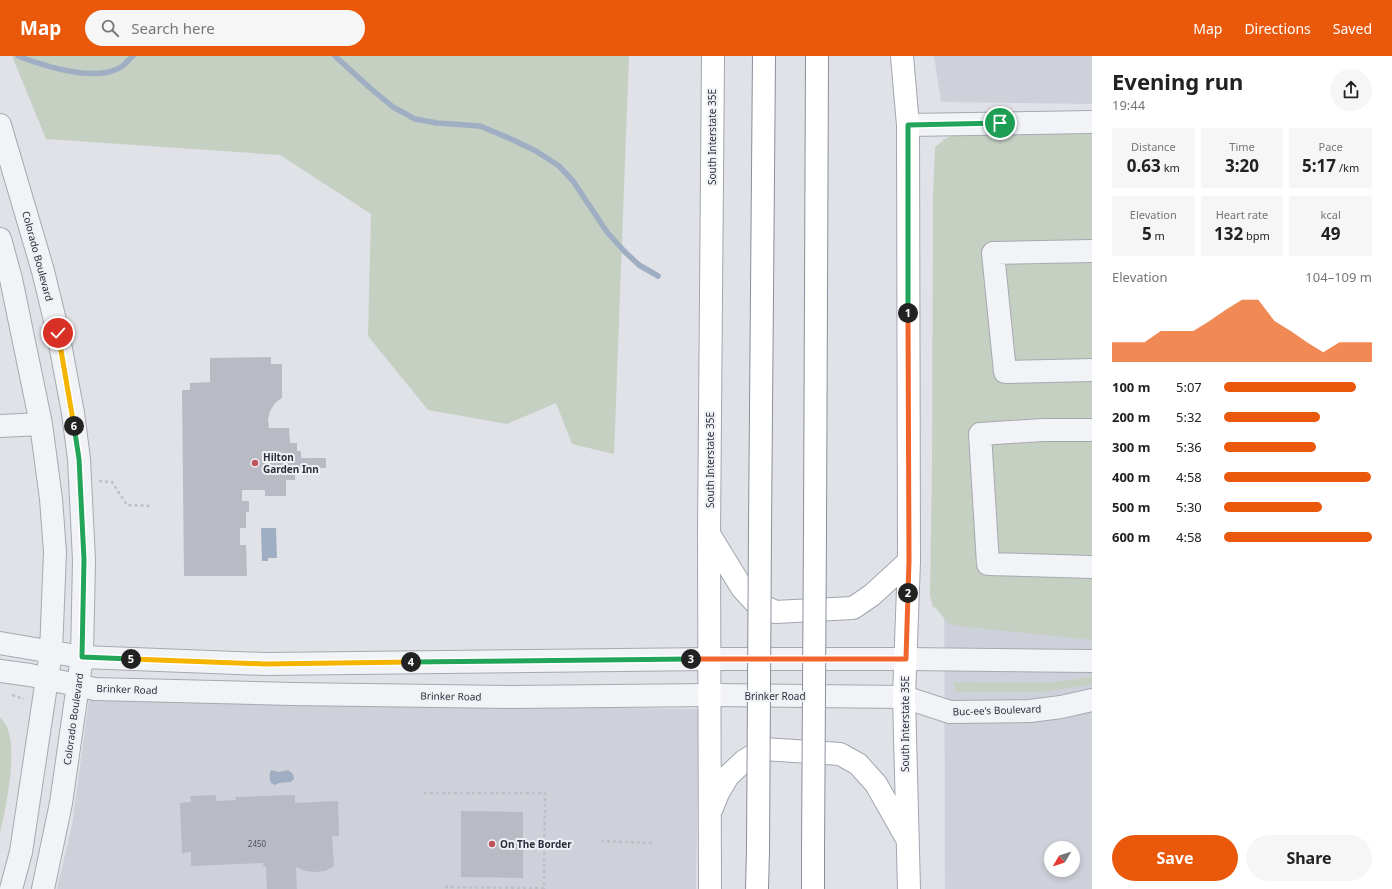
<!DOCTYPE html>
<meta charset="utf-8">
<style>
:root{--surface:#fff;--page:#f6f6f6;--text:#222;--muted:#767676;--accent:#ea580c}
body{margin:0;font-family:"Noto Sans",sans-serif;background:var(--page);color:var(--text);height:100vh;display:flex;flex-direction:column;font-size:15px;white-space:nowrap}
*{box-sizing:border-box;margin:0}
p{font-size:13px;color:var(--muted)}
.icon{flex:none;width:22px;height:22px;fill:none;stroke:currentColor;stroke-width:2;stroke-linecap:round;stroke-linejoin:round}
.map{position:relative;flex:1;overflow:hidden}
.panel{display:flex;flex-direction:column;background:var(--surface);width:300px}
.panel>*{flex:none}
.needle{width:26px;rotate:231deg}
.buttons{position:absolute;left:1044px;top:785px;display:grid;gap:8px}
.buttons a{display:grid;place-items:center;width:36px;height:36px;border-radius:50%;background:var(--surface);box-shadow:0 2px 6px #0003;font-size:20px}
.pin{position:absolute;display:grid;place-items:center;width:34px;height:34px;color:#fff;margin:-17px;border:2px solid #fff;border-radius:50%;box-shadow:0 1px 4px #0007}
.km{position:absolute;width:20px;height:20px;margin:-10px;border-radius:50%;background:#222;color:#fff;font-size:11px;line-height:20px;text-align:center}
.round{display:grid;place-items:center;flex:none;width:42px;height:42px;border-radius:21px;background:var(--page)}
.summary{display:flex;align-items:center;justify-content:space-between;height:68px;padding:0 20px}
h1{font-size:22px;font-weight:700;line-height:30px}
.metrics{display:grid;grid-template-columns:repeat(3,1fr);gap:6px;height:68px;padding:4px 20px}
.metrics div{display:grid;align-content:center;border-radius:0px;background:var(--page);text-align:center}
.metrics b{font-size:17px;font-weight:700}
.metrics small{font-size:11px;font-weight:400}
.metrics p{font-size:11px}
.chart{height:112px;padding:8px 20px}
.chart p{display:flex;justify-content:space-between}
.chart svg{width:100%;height:72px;margin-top:4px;fill:var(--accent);opacity:.7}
.button{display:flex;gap:8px;margin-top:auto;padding:8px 20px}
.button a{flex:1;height:46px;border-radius:24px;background:var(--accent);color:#fff;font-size:16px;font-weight:700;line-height:46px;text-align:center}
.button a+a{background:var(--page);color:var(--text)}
ul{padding:0 20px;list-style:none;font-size:13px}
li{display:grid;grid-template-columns:64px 48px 1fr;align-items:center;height:30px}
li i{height:10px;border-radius:5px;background:var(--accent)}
header{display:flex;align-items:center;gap:24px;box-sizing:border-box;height:56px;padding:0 20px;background:var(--accent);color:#fff}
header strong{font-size:19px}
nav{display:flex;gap:22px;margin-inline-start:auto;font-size:14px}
.search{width:280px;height:36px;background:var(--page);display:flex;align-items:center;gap:10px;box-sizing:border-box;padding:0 14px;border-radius:22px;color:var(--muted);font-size:15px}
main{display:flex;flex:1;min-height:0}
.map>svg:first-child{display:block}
.built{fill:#ced1d9;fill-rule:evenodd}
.green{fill:#c5d0c2}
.water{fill:#9faec3}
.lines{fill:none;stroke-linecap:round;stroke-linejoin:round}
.stream{stroke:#9faec3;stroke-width:5.5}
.building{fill:#b8bbc3}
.minor-casing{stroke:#a6a9b1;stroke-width:24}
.major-casing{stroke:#a1a6b1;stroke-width:24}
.highway-casing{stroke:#898f9c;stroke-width:24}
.path{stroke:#bec0c6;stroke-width:2.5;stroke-dasharray:3 3;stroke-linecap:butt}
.minor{stroke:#f2f3f6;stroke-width:22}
.major{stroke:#fff;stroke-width:22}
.highway{stroke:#fff;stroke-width:22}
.highway-bridge-casing{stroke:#898f9c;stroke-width:24;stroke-linecap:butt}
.highway-bridge{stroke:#fff;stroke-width:22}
.split-1-casing{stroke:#fff;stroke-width:8}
.split-2-casing{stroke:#fff;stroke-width:8}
.split-3-casing{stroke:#fff;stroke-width:8}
.split-4-casing{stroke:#fff;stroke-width:8}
.split-5-casing{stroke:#fff;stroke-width:8}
.split-6-casing{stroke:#fff;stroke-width:8}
.split-7-casing{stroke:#fff;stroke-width:8}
.split-1{stroke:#22a559;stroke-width:5}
.split-2{stroke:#f0652b;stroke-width:5}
.split-3{stroke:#f0652b;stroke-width:5}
.split-4{stroke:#22a559;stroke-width:5}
.split-5{stroke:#f5b400;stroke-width:5}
.split-6{stroke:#22a559;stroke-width:5}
.split-7{stroke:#f5b400;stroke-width:5}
.poi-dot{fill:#be535b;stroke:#eff1f5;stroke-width:1.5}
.labels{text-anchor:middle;stroke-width:4;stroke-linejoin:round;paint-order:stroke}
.number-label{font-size:8px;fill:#4e535e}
.street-label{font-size:10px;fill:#2a303d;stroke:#eff1f5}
.poi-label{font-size:10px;font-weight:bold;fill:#2a303d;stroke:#eff1f5;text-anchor:start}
</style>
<header>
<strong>Map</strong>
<div class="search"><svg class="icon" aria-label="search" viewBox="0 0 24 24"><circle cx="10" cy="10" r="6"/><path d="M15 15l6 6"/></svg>Search here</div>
<nav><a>Map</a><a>Directions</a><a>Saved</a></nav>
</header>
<main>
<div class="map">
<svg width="1092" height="833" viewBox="0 0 1092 833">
<rect width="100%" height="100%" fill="#e0e2e7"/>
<path class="built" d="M934 0H1092V48L941 46Z
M1092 80V833H945L943 83ZM1051 792H1073V814H1051Z
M89 644 699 653 696 833H57L72 769Z"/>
<path class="green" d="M12 0H629L614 398 572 388 556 347 507 368 428 354 368 280 371 158 280 99 46 83Z
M1092 75V584L959 570 948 567 935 551 933 552 930 540 932 407 933 139 935 91 951 79Z
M1092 621V629L1040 636H955L954 626 1047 627Z
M0 661C3 665 7 669 8 674 17 697 6 753 0 777Z"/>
<path class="water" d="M261 472H276L277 502H268V505H262Z
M271 714 279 716 288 714 293 718 294 723 291 726 279 727 275 729 271 727C269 723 269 719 271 714Z"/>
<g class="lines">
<path class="stream" d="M18 0C44 10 96 27 121 11 126 8 129 3 133 0
M335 0 370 32 393 51 415 63 437 67 480 70 511 83 536 95 559 110 573 125 607 176 625 196 639 209 658 220"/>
</g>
<path class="building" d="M271 301V308H282V342L275 347 270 355 268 363 269 372H289L290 387H297V395H301V402H326V412H300V418H295V424H286V440H265V434H242V445H249V456H246V472H240V489H246L247 520H184L182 334H190V327L210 326V302Z
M216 739V745L236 744 235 741 295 739V747L338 745 339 780H332L334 810 325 815 315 816 305 815 296 811 297 833H267L266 811H263L264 807 191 810V796L182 797 180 747 191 746 190 740Z
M461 755 523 756V822L461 821Z"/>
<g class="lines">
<g class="minor-casing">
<path id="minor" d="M0 69 43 215 58 277 73 357 79 403 84 504 82 601 61 747 43 833
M908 69 1092 66
M0 183 11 223 41 368 51 443 55 496 51 596 21 796 11 833
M1092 195 993 197 1005 316 1092 314
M0 370 41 368
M1092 374H1043L980 378 988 508 1092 511
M0 587 82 601 265 608 710 603H906L1092 605
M0 615 30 619 95 633 292 638 511 641 710 639 904 641 950 656 1030 655 1061 651 1092 644"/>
</g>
<g class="major-casing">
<path id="major" d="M902 0 908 69 909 505 904 641 909 833
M709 478 742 532 754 545 775 556 853 552 872 539 909 505
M712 752 718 737 728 720 744 705 764 693 840 698 858 708 876 728 906 781
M710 833 709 478 713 0"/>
</g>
<g class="highway-casing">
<path id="highway" d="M760 472 764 0
M815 473 817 0
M757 833 758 794
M813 833V798"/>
</g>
<path class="path" d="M99 425 112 426 127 449 151 450
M12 639 24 643
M424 737H545L544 832 444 831V833
M601 785 653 787"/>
<use href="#minor" class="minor"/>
<use href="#major" class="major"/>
<use href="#highway" class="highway"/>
<g class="highway-bridge-casing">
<path id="highway-bridge" d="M758 794 760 472
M813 798 815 473"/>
</g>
<use href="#highway-bridge" class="highway-bridge"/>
</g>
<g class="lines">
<g class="split-1-casing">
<path id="split-1" d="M908 257V69L1000 67"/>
</g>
<g class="split-2-casing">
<path id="split-2" d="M908 537 909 505 908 257"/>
</g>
<g class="split-3-casing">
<path id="split-3" d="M691 603H906L908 537"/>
</g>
<g class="split-4-casing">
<path id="split-4" d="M411 606 691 603"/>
</g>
<g class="split-5-casing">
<path id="split-5" d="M131 603 265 608 411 606"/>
</g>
<g class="split-6-casing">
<path id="split-6" d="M74 370 79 403 84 504 82 601 131 603"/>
</g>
<g class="split-7-casing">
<path id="split-7" d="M58 277 74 370"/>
</g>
<use href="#split-1" class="split-1"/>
<use href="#split-2" class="split-2"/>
<use href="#split-3" class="split-3"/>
<use href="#split-4" class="split-4"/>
<use href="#split-5" class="split-5"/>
<use href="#split-6" class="split-6"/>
<use href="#split-7" class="split-7"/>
</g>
<g class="poi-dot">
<circle cx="255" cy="407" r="4"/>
<circle cx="492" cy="788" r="4"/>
</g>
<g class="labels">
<g class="number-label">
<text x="257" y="791">2450</text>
</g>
<g class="street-label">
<text transform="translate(712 81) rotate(-90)" y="4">South Interstate 35E</text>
<text transform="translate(38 200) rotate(75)" y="4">Colorado Boulevard</text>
<text transform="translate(710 404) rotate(-90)" y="4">South Interstate 35E</text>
<text transform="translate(127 633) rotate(2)" y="4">Brinker Road</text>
<text transform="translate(451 640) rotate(1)" y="4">Brinker Road</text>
<text x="775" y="644">Brinker Road</text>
<text transform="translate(997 654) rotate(-2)" y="4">Buc-ee's Boulevard</text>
<text transform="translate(73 663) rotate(-82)" y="4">Colorado Boulevard</text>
<text transform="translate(905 668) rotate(-90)" y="4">South Interstate 35E</text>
</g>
<g class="poi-label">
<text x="263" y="405">Hilton<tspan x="263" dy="12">Garden Inn</tspan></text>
<text x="500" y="792">On The Border</text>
</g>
</g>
</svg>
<div class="buttons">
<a><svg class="needle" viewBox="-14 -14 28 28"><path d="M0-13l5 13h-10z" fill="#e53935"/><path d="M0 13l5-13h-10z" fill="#767676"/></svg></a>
</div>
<div class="pin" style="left:1000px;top:67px;background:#1e9e55"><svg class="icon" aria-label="arrive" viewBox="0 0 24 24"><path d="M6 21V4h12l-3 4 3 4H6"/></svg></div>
<div class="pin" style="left:58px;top:277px;background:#d93025"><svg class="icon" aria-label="check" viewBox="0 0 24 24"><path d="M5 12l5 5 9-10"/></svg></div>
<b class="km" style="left:908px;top:257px">1</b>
<b class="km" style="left:908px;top:537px">2</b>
<b class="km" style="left:691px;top:603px">3</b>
<b class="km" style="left:411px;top:606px">4</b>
<b class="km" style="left:131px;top:603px">5</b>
<b class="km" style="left:74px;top:370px">6</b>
</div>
<section class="panel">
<div class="summary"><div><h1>Evening run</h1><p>19:44</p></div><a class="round"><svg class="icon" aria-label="share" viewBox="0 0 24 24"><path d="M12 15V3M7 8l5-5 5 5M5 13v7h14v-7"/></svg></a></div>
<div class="metrics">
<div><p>Distance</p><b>0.63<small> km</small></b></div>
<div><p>Time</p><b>3:20</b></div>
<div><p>Pace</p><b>5:17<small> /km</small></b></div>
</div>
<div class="metrics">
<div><p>Elevation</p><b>5<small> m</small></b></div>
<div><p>Heart rate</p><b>132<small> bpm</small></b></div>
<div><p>kcal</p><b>49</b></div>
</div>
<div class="chart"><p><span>Elevation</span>104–109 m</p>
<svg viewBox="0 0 160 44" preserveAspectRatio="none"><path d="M0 44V32L10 32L20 32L30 25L40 25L50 25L60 19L70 12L80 6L90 6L100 19L110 25L120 32L130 38L140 32L150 32L160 32V44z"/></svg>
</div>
<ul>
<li><b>100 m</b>5:07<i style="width:89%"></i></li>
<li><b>200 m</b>5:32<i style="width:65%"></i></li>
<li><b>300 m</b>5:36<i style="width:62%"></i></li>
<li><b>400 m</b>4:58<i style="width:99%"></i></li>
<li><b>500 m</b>5:30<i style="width:66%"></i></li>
<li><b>600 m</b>4:58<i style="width:100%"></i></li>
</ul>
<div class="button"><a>Save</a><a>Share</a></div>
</section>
</main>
